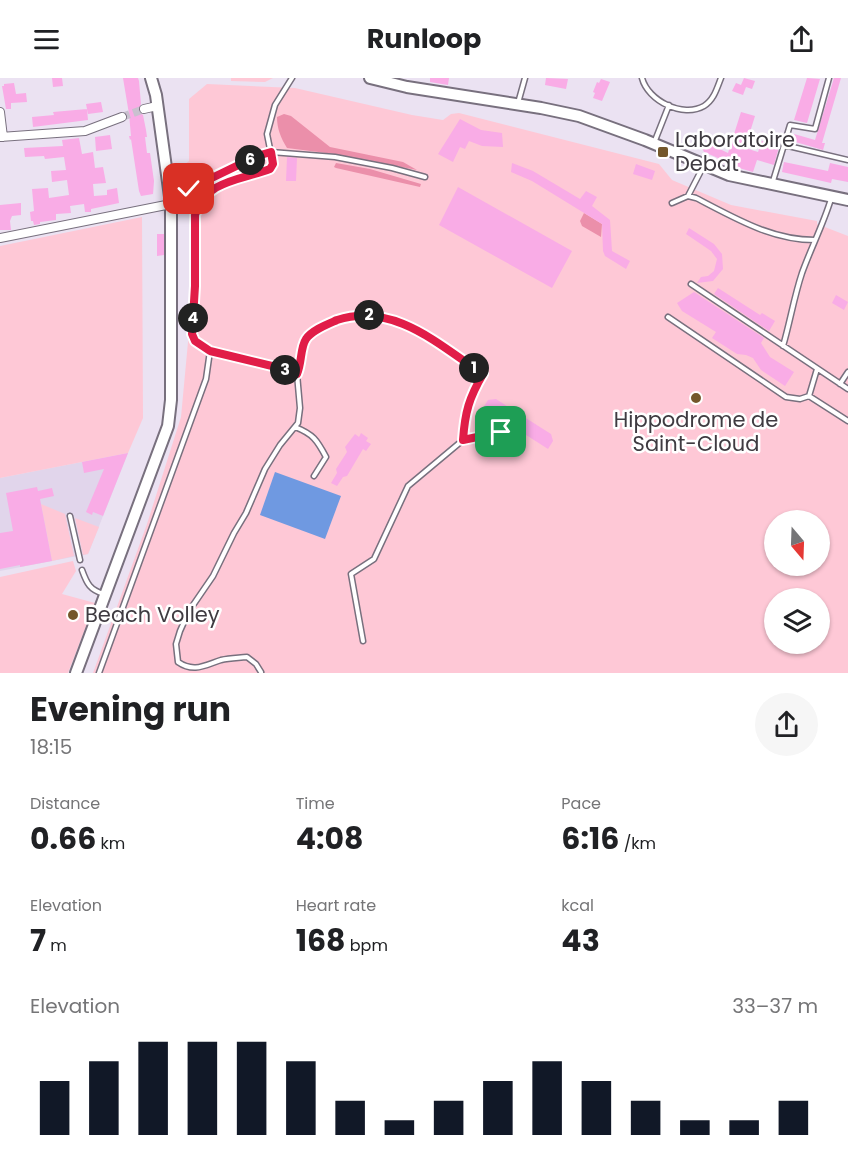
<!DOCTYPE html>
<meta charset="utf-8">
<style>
:root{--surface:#fff;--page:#f6f6f6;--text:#202124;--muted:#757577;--accent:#111827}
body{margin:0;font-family:Poppins,sans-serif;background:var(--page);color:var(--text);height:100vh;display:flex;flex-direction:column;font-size:22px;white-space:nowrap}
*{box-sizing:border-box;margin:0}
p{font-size:20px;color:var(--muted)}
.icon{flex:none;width:33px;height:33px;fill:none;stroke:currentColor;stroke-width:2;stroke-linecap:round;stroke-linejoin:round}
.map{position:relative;height:595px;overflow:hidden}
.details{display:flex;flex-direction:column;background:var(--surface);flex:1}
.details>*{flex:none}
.needle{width:39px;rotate:161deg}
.buttons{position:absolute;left:764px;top:432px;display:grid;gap:12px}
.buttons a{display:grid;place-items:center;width:66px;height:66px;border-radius:50%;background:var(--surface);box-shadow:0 2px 4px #0004;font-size:30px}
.pin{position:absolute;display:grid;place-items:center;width:51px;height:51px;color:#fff;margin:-26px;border-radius:12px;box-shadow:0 3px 9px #0006}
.km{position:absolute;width:30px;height:30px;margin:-15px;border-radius:50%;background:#222;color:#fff;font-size:16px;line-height:30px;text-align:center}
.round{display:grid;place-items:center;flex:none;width:63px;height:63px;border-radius:32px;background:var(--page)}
.overview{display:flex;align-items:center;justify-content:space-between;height:102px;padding:0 30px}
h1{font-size:33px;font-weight:700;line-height:45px}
.metrics{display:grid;grid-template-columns:repeat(3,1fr);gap:9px;height:102px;padding:6px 30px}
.metrics div{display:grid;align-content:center}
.metrics b{font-size:30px;font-weight:700}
.metrics small{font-size:16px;font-weight:400}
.metrics p{font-size:16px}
.chart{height:168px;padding:12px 30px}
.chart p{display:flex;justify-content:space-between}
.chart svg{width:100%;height:108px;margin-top:6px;stroke:var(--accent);stroke-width:6}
header{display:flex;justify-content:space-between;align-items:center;height:78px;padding:0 30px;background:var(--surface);font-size:27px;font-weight:700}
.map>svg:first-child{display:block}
.built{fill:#e1d5eb}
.green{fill:#fec8d6;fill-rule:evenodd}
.forest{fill:#eb8faa}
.water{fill:#6f99e1}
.building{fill:#f9ace6}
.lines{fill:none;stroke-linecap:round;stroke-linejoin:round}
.street-tunnel{stroke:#c9c1cf;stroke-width:8;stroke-dasharray:8 4;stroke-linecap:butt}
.lane-casing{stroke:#78707e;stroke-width:7}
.street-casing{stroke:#78707e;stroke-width:10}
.secondary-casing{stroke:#78707e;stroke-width:14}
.lane{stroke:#fff;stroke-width:4}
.street{stroke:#fff;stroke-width:8}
.secondary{stroke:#fff;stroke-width:10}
.route-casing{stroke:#fff;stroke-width:12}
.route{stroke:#e11d48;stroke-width:8}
.poi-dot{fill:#74572b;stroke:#fff;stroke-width:2}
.labels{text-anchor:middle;stroke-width:5;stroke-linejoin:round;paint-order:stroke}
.poi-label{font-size:21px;fill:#3f3b41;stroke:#fff;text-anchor:start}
</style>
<header><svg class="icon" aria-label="menu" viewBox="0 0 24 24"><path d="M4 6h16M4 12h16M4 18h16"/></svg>Runloop<svg class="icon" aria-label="share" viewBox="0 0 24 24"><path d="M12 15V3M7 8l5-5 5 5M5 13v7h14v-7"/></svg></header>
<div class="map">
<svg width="848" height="595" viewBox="0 0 848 595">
<rect width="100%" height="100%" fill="#ebe2f2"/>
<path class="built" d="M128 375 88 476 0 493V400Z"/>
<path class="green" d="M231 0H273L265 4 231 3Z
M207 6 295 10 412 37 443 42 451 36 459 35 659 86 672 102 731 127 817 143V146L848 158V595H93L147 446 181 339 191 232V114L187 108 184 87 189 83V21ZM774 442H819V488H774ZM774 520H819V566H774Z
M142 139 143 340 128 375 0 400V168Z
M41 426 65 436 74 478 52 483Z
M75 440 99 449 88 476 83 477Z
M73 483 76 493 62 516 95 525 68 595H0V499Z"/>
<path class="forest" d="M284 36 291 38 330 69 403 84 417 92 334 76 287 70C281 60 277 51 277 39Z
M336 85 370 91 421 106 420 109 336 90 334 89Z
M584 135 602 146 601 159 582 148 580 143Z"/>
<path class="water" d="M275 394 341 418 325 461 260 437Z"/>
<path class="building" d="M52 0H62L63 8 53 9Z
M123 0H138L139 3 141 26 138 32 143 37 146 52 147 59H145L147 75H150L154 103 153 116 141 118 139 113 131 61 130 62 129 58H131L129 36Z
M430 0H449L448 7 430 4Z
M546 0 568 1 566 11 545 7Z
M744 0 755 3 752 11 746 9 743 17 732 13 736 5 741 7Z
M807 0 820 1 807 45 794 42Z
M834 0H841L822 65H825L823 72 792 63 794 56 815 62Z
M601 1 610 4 602 23 593 20 595 15 593 14 597 4 599 5Z
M14 5 16 16 26 15 27 24 11 25V31H6L2 8H4V6Z
M101 24 103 34 88 36 86 26Z
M87 31 88 42 33 49 32 39 54 37 53 34Z
M741 34 755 38 745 70 758 74 762 63 779 69 774 87 757 82 753 94 718 84H716L718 80 704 74 702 70 704 66 707 65 728 75Z
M460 41 481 52 502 55 503 69 482 68 469 63 465 71 460 69 453 84 438 76Z
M110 57 112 71 96 73 95 59Z
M79 60 82 76 93 74 95 90 103 89 106 105 93 106 94 118 107 117V112L117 110 119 125 91 131V134H85L84 126 70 128 71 135 56 136V142L40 144V146L34 147 33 143H31L30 134 34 133 32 111 48 110 49 120 69 117 67 102 52 104 51 93 66 92 64 79 45 81 44 78 25 79 24 70 63 68 62 62Z
M287 79 297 80 296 103H286Z
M784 84 828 93 830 85 848 89V104L832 101 831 105 782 94Z
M512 85 533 93 580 121 586 113 597 119 592 128 610 142 612 173 630 183 626 191 605 178 603 173 602 146 532 103 511 94Z
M191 86H194L195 95 186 96 184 87Z
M636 86 655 93 652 102 633 96Z
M458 109 572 173 552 210 439 147Z
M21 125V137L12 138 10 143 11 152H0V127Z
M689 150 714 166 722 176 723 191 713 203 697 205 701 199 708 198 714 193 717 181 711 173 686 156Z
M157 156H164V177L157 178Z
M718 210 760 237 762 235 775 243 769 253 714 216Z
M694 214 764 260 761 265 770 279 794 294 785 308 761 292 753 280 746 277 737 276 712 260 716 254 682 233 677 225Z
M836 217 848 224 844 232 832 225Z
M496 321 551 356 553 363 548 371 523 355 521 358 506 348 508 346 483 330 488 322Z
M361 355 368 360 366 363 371 366 366 373 363 371 347 398 343 399 337 408 331 405 337 395 336 391 347 374 345 369 355 356 359 359Z
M128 375 103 438 93 434 92 437 86 434 104 391 84 395 82 384Z
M37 409 38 413 52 410 54 418 40 421 52 483 20 489V487L0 491V455L13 453 6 415Z"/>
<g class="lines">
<path class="street-tunnel" d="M122 39 144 31"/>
<g class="lane-casing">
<path id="lane" d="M642 0C648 23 683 40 704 28 714 22 717 10 721 0
M518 25 525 0
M654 65 669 27
M784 67 790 47 815 51 829 0
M773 103 784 67 848 82
M171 117 182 115 257 78 271 74 335 79 392 90 425 99
M688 118 704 87
M672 125 688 118 696 120C735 140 771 162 815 162
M691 206 848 311
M668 239 786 319 800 321 809 318 848 343
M783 268C790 244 794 219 802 195 811 170 823 147 831 121
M297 296C302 285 300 270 306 261 312 252 328 245 337 242 394 224 439 267 483 296 469 320 464 334 463 362L501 354
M840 306 848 294
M809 318 817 291
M295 349C313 356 317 362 326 379L314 398
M70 438 80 482
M82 492C87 506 90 512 104 516
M363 563 351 496 374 481 408 408 463 362
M261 594 256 586 247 579C238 580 230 580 221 582 205 587 194 595 178 584L176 566 180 553 189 533 213 498 234 455 246 435 265 391 280 367 298 345 300 330 297 296 210 273 195 263 192 256 195 208V137L197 127 202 120 210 113 225 104 270 91 273 86 267 56 275 27 292 0
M99 595 206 301 210 273"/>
</g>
<g class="street-casing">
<path id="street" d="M144 31 157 28
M0 34 3 59
M0 59 85 53 122 39
M0 160 171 126"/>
</g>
<g class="secondary-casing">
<path id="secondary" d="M370 0 407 9 541 30 579 38 645 62 729 97 848 122
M76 595 168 348 171 322V126L156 17 151 0"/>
</g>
<use href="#lane" class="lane"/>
<use href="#street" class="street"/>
<use href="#secondary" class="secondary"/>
</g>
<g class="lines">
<g class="route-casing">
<path id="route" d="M189 111 257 78 271 74 273 86 270 91C241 102 205 102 195 137V208L192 256 195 263 210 273 276 289 297 296C302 285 300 270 306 261 312 252 328 246 337 242 394 224 439 267 483 296 469 320 465 334 463 362L501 354"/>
</g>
<use href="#route" class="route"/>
</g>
<g class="poi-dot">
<rect x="657" y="68" width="12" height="12" rx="3"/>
<circle cx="696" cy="320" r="6"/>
<circle cx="73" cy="537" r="6"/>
</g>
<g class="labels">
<g class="poi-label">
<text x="675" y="69">Laboratoire<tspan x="675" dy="24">Debat</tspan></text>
<text x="696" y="349" text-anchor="middle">Hippodrome de<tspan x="696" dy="24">Saint-Cloud</tspan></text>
<text x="85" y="544">Beach Volley</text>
</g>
</g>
</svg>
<div class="buttons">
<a><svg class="needle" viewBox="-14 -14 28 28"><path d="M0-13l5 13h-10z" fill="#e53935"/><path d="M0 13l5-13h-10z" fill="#757577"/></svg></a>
<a><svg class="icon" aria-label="layers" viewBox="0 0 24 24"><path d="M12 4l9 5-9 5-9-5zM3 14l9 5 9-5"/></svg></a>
</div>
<div class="pin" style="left:501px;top:354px;background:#1e9e55"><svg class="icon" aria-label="arrive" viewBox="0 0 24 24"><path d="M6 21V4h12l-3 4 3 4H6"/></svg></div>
<div class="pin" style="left:189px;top:111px;background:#d93025"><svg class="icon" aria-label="check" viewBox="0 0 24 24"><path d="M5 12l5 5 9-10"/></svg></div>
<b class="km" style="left:474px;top:290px">1</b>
<b class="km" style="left:369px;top:237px">2</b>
<b class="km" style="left:285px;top:292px">3</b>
<b class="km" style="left:193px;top:240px">4</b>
<b class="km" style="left:250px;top:82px">6</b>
</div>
<section class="details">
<div class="overview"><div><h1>Evening run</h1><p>18:15</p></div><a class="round"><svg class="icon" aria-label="share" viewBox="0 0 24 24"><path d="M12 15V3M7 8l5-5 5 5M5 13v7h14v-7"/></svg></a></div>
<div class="metrics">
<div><p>Distance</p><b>0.66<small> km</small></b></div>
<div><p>Time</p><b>4:08</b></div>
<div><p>Pace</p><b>6:16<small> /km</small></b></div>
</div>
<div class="metrics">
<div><p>Elevation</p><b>7<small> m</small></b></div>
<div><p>Heart rate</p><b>168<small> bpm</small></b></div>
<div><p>kcal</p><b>43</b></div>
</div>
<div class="chart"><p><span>Elevation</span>33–37 m</p>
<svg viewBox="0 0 160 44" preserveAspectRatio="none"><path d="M5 44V22M15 44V14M25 44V6M35 44V6M45 44V6M55 44V14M65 44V30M75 44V38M85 44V30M95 44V22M105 44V14M115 44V22M125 44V30M135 44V38M145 44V38M155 44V30"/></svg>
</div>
</section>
